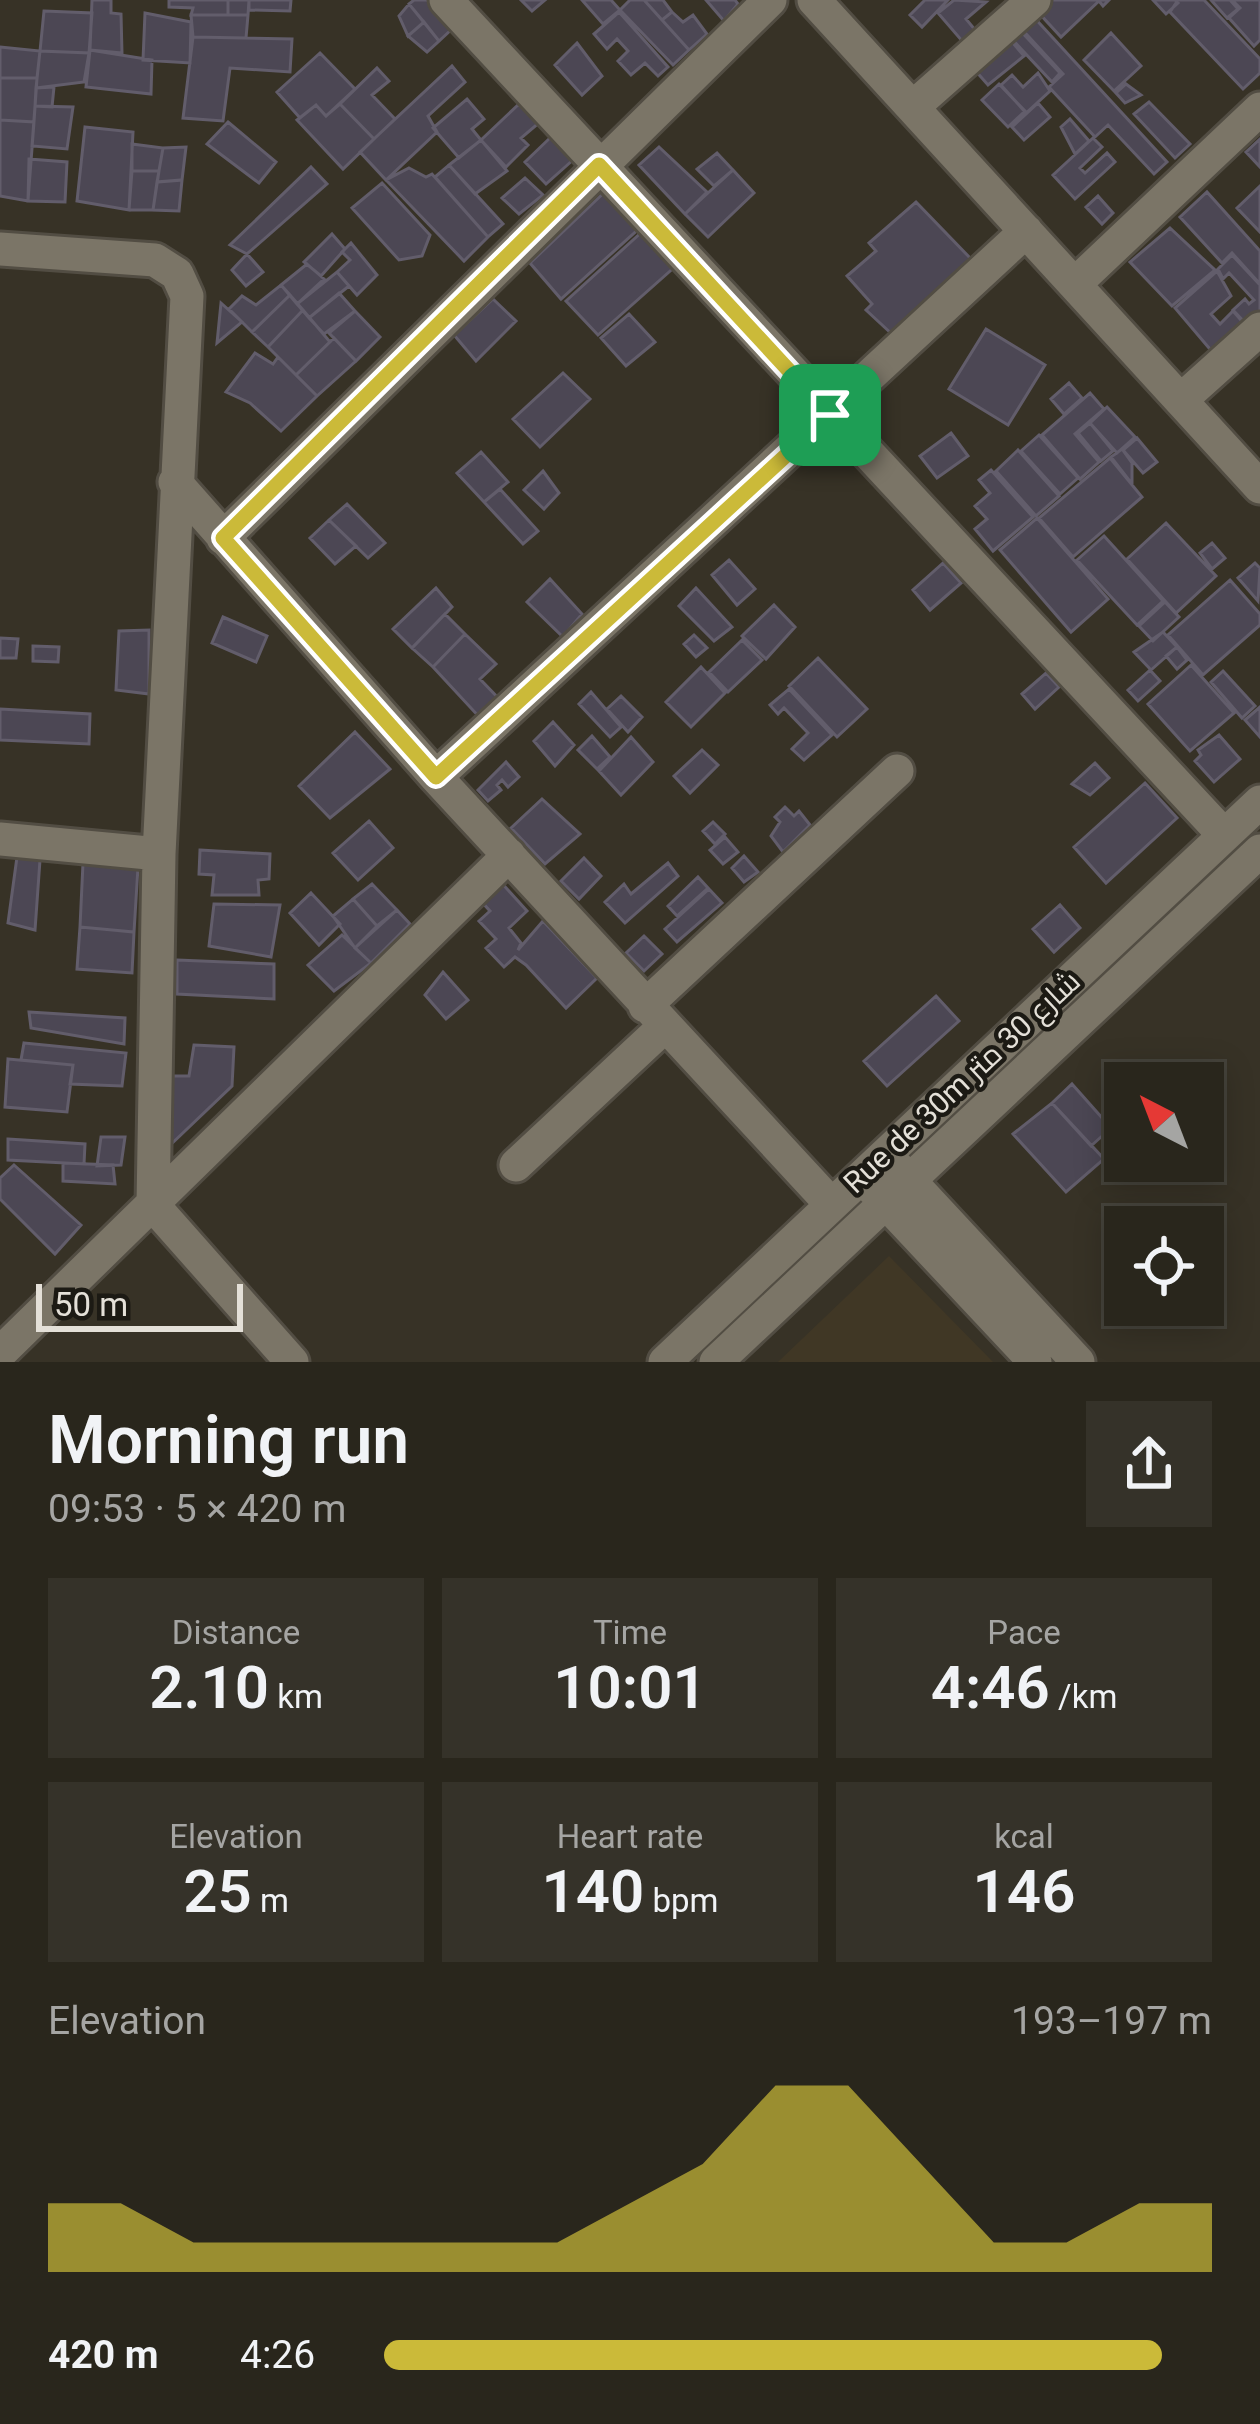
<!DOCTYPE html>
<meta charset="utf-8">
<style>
:root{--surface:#29261c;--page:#353229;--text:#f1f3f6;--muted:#a5a5a3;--line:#45433b;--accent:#cbba39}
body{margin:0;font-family:Roboto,Cairo,sans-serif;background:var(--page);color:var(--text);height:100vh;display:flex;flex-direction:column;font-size:45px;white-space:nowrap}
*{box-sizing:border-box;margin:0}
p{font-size:39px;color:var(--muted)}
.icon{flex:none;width:66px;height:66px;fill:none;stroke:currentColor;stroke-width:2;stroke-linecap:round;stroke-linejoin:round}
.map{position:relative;height:1362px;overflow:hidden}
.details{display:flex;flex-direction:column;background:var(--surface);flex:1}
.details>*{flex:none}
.needle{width:78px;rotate:318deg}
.controls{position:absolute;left:1104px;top:1062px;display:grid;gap:24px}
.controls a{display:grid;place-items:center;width:120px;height:120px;border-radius:0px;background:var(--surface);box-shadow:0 6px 30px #0003,0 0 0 3px var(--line);font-size:60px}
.scale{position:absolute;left:36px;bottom:30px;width:207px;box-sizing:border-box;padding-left:12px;border:6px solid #e4e0d8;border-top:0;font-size:33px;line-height:42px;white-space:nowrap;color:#e4e0d8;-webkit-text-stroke:9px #1c1a14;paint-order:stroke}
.pin{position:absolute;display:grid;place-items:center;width:102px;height:102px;color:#fff;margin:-51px;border-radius:24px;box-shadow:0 6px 18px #0006}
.round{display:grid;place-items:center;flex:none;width:126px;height:126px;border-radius:0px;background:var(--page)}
.overview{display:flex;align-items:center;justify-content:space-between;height:204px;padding:0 48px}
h1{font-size:66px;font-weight:600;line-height:90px}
.metrics{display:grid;grid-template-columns:repeat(3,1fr);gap:18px;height:204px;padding:12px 48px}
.metrics div{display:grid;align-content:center;border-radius:0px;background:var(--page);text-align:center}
.metrics b{font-size:60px;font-weight:600}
.metrics small{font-size:33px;font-weight:400}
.metrics p{font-size:33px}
.chart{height:336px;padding:24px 48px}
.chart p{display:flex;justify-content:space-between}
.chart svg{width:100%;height:216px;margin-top:12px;fill:var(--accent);opacity:.7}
ul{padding:0 48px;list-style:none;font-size:39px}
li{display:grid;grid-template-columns:192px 144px 1fr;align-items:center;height:90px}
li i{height:30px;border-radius:15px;background:var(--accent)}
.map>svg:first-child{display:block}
.built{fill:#403725}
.building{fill:#4c4754;stroke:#625d6b;stroke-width:3}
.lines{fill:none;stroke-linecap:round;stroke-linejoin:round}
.minor-casing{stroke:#524d43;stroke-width:39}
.minor{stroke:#7b7567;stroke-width:33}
.route-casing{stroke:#fff;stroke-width:24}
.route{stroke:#cbba39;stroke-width:15}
.labels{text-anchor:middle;stroke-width:9;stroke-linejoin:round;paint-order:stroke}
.street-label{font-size:30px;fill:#e4e0d8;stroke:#1c1a14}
</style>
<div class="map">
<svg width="1260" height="1362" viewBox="0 0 1260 1362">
<rect width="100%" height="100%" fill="#373226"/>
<path class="built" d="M889 1256 993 1362H778Z"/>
<path class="building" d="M92 0H111V13L121 14 122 53 90 50Z
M169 0H228V15H191L193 8 169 7Z
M228 0H249L248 15H228Z
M249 0H291L290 11 249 10Z
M414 0H427L452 29 439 41 409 4Z
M521 0H545L532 11Z
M582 0H611L620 10 603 24Z
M630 0H644L689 50 673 65 620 10Z
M644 0H663L672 12 662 20Z
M706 0H735L738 4 724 21Z
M925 0H948L922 27 910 15Z
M954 0 986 2 966 19 976 31 963 42 938 13Z
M1051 0H1109L1103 6 1099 1 1061 37 1038 12Z
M1153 0H1175L1178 3 1166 14Z
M1178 0H1204L1260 59V73L1243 89 1170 12Z
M1211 0H1230L1238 9 1227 18Z
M1232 0H1260V40L1254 46 1229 18 1240 8Z
M409 4 424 22 408 36 399 16Z
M44 11 92 13 89 53 40 51Z
M619 12 668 67 658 76 645 63 631 75 618 61 628 51 617 39 607 49 594 34Z
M672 12 683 22 693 15 707 34 689 50 662 20Z
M145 13 191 22 190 63 143 60Z
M1030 13 1167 162 1154 174 1108 125 1095 137 1049 87 1063 74 1017 24Z
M191 15H248L246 38 193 37Z
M424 22 439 41 427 52 408 36Z
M1017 27 1060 73 1052 82 1008 35Z
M1111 33 1141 66 1114 91 1084 60Z
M1007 36 1024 56 988 85 974 69Z
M193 37 292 39 290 72 230 68 223 121 183 118Z
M577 43 602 76 582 95 555 65Z
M0 47 40 51 37 78H0Z
M90 50 152 60 151 94 86 87Z
M40 51 89 53 84 82 36 88Z
M320 53 355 89 326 116 316 105 300 118 277 92Z
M452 66 465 82 428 116 437 132 386 180 360 152Z
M377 68 389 81 372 95 395 119 374 139 340 104Z
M1038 73 1050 91 1026 113 1001 85 1012 75 1023 87Z
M0 78H37L34 122 0 120Z
M999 84 1025 111 1008 127 982 100Z
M1126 84 1141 95 1125 103 1116 93Z
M54 87 52 107 35 106 36 88Z
M467 99 484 119 472 129 481 140 459 158 433 128Z
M1149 102 1190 144 1175 158 1134 114Z
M1038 103 1050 117 1024 140 1012 127Z
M340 104 374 139 343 169 297 120 316 105 326 116Z
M519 104 540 122 521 138 528 145 506 167 481 140Z
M35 106 73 107 67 149 32 146Z
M1070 119 1089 141 1075 154 1061 127Z
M0 120 34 122 28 201 0 196Z
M228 122 276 162 259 183 207 144Z
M85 127 133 132 129 210 77 201Z
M552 136 574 159 546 184 525 162Z
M1093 138 1102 147 1080 168 1085 173 1107 153 1115 162 1075 199 1053 175Z
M1260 139V167L1246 152Z
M481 140 507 171 475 194 449 165Z
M132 144 163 148 159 171H132Z
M186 147 182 180 157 182 163 148Z
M659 147 707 192 685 214 639 165Z
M717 153 733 170 714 186 697 169Z
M29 159 67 162 65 202 28 201Z
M449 165 503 224 488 237 435 177Z
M311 167 327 184 247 254 230 245Z
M409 168 426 177 432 174 488 237 464 261 386 180Z
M733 170 754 193 708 237 685 214Z
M132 171H159L153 210H129Z
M525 178 543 195 519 214 502 198Z
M182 180 179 211 153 210 157 182Z
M382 183 430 235 422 256 399 260 352 208Z
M1260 186V232L1237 208Z
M610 187 643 225 561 299 530 263Z
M1207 192 1260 251V284L1232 253 1222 263 1180 217Z
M1098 196 1113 213 1102 224 1086 207Z
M916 202 972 260 894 336 866 310 872 304 847 276 876 251 869 243Z
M1170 228 1215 270 1172 306 1130 262Z
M644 230 678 264 598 335 566 301Z
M332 234 345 249 321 276 304 262Z
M351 243 377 275 357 295 337 272 350 260 342 252Z
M247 254 263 272 246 286 232 270Z
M1232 255 1260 285V314L1248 326 1233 310 1245 299 1249 304 1254 300 1229 273 1223 279 1218 269Z
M307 264 324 279 297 304 281 285Z
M1217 271 1231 296 1211 314 1220 324 1233 311 1247 327 1215 355 1175 308Z
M337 272 349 286 309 318 297 304Z
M281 285 290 295 252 332 229 309 242 296 256 305Z
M339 293 355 311 324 334 309 318Z
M290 295 303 310 268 347 252 332Z
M493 299 516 321 476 361 454 335Z
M221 303 242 322 217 343Z
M303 310 330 342 296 375 268 347Z
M355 311 380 337 356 361 329 333Z
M629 314 655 342 626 366 601 338Z
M986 329 1045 365 1008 425 949 389Z
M334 338 356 361 317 396 296 375Z
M255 353 273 364 278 357 317 396 281 431 250 403 226 392Z
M563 373 590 399 540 447 513 419Z
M1069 383 1082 398 1064 414 1051 399Z
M1090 393 1104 409 1075 434 1099 462 1080 479 1042 435Z
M1107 407 1135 437 1117 453 1090 423Z
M1090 423 1113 451 1101 461 1078 433Z
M951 433 968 456 937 478 920 456Z
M1039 435 1078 478 1060 494 1021 451Z
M1137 438 1157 462 1143 473 1123 450Z
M1122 449 1132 463V484L1111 457Z
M1018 450 1059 496 1036 516 996 471Z
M481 452 508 482 484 502 457 473Z
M1110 458 1142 497 1073 557 1039 518Z
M991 470 1033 517 993 551 975 529 987 519 975 506 990 493 979 480Z
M543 471 559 493 544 509 524 490Z
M500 489 538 531 523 544 484 502Z
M347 504 385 543 368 558 329 520Z
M1037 518 1108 599 1071 632 1000 550Z
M329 520 356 546 335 564 310 538Z
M1166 523 1216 576 1176 613 1127 559Z
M1104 536 1163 601 1137 625 1077 560Z
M1212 543 1225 558 1212 569 1200 553Z
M729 560 755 589 737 605 712 575Z
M943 563 961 583 930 610 913 590Z
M1255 563 1260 568 1258 601 1238 578Z
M550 579 582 614 563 637 527 602Z
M1230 580 1260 614V625L1203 675 1168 635Z
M436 588 452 607 412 648 393 629Z
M696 588 732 627 714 641 679 606Z
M1165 602 1179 617 1153 641 1139 626Z
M774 605 795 627 766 659 742 636Z
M445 614 465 634 433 667 412 648Z
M223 617 267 636 256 662 212 643Z
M149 630V694L116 690 119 631Z
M1163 632 1177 647 1151 670 1134 652Z
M465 634 496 664 480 679 502 702 482 720 433 667Z
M694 635 707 648 696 657 684 644Z
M0 638 18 639 16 658H0Z
M742 640 762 660 728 692 709 672Z
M33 646 59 647 58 662 33 661Z
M1177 647 1187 660 1177 669 1166 656Z
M818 658 867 709 837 737 789 686Z
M1191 665 1234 713 1190 751 1148 704Z
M701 667 725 693 691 727 666 702Z
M1150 670 1160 681 1138 701 1128 690Z
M1223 671 1255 706 1242 718 1211 682Z
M1046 673 1059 687 1035 709 1022 694Z
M789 689 832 735 804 760 792 749 808 733 784 708 778 714 770 705Z
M591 692 621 727 610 737 579 704Z
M621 696 642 717 628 732 607 709Z
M1260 707V737L1245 720Z
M0 709 90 714 89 744 0 740Z
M553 722 574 745 555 766 534 741Z
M355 732 390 769 330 818 299 786Z
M1219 735 1240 759 1214 782 1195 761 1201 755 1198 750Z
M592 736 610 757 597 769 578 750Z
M631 737 653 762 621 795 599 771Z
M702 750 718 765 690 793 674 776Z
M506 762 519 777 508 787 502 780 497 785 501 790 488 801 478 790Z
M1095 763 1109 778 1090 795 1072 784Z
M1145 783 1177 818 1106 883 1074 847Z
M542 799 580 834 545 864 511 828Z
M785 807 794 816 799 811 810 825 783 852 771 836 780 822 775 817Z
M369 821 393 848 358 880 333 853Z
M713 822 725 834 715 844 703 831Z
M725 837 738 852 723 864 710 850Z
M200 850 270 854 269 879 258 880 259 895H212L214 875 199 874Z
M744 856 758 872 744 882 732 868Z
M17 857 40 860 35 930 8 923Z
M584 858 601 876 579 899 561 881Z
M83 863 138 867 134 932 80 927Z
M668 863 678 876 625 923 605 902 624 884 631 894Z
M698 877 708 888 677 916 668 906Z
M499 880 527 911 509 928 521 943 518 950 543 921 597 978 566 1008 526 965 515 957 504 967 486 948 496 939 479 921 490 911 479 899Z
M372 884 397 910 377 926 353 899Z
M709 889 722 903 677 942 665 929Z
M311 893 340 924 319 945 290 913Z
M353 899 377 926 355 948 333 916Z
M214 904 280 905 271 957 209 946Z
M1060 905 1080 928 1054 952 1033 929Z
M397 910 410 924 371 963 355 948Z
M80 927 134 932 132 973 77 969Z
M342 935 371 963 334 991 308 965Z
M644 936 662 954 644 971 626 953Z
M177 960 274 964V999L177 994Z
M443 972 468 1000 446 1019 425 995Z
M936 996 959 1021 887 1086 864 1061Z
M29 1012 125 1018 124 1044 31 1028Z
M24 1043 126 1053 122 1086 70 1084 73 1065 21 1060Z
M194 1045 234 1047 232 1086 164 1151 171 1076H189Z
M8 1059 73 1065 67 1112 5 1107Z
M1072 1084 1111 1128 1091 1146 1052 1103Z
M1052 1103 1104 1159 1066 1192 1013 1134Z
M101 1137H125L121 1165 97 1166Z
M8 1139 85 1144 84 1164 8 1160Z
M63 1163 113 1165 115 1184 63 1181Z
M14 1165 81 1225 55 1254 0 1199V1178Z"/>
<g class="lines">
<g class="minor-casing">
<path id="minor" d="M446 0 1224 835
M814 0 1260 487
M913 107 1034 0
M0 249 155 260 177 274 187 296 159 854 153 1205 292 1362
M1075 284 1260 109
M1181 400 1260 329
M175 482 436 777 831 1204
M223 538 770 0
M436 777 1026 231
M0 839 159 854
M645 1006 897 771
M516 1165 665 1026
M896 1166 1078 1362
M872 1188 1035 1362
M0 1353 509 855
M665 1362 1260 802
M716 1362 1260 851"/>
</g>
<use href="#minor" class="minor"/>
</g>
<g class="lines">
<g class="route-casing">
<path id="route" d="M599 165 830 415 436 777 223 538Z"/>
</g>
<use href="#route" class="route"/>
</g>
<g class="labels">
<g class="street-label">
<text transform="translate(962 1082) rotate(-43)" y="10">Rue de 30m شارع 30 متر</text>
</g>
</g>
</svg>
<div class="controls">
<a><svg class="needle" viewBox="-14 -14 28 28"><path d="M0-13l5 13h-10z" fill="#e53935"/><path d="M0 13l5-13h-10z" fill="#a5a5a3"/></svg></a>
<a><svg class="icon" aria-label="locate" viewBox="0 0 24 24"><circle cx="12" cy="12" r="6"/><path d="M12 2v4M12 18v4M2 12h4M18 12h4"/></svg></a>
</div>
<div class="scale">50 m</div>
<div class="pin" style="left:830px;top:415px;background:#1e9e55"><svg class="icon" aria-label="arrive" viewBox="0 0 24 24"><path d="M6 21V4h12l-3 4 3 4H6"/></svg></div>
</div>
<section class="details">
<div class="overview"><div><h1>Morning run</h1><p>09:53 · 5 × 420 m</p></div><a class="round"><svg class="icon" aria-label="share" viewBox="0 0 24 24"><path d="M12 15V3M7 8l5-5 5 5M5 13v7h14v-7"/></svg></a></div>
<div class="metrics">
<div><p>Distance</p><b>2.10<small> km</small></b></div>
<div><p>Time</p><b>10:01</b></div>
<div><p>Pace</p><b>4:46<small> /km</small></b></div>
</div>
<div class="metrics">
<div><p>Elevation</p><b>25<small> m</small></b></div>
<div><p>Heart rate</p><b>140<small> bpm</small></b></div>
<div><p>kcal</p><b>146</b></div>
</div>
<div class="chart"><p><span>Elevation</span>193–197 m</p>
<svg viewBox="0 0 160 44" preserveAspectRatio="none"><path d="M0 44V30L10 30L20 38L30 38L40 38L50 38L60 38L70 38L80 30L90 22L100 6L110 6L120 22L130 38L140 38L150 30L160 30V44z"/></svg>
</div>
<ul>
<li><b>420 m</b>4:26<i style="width:94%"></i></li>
</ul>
</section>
